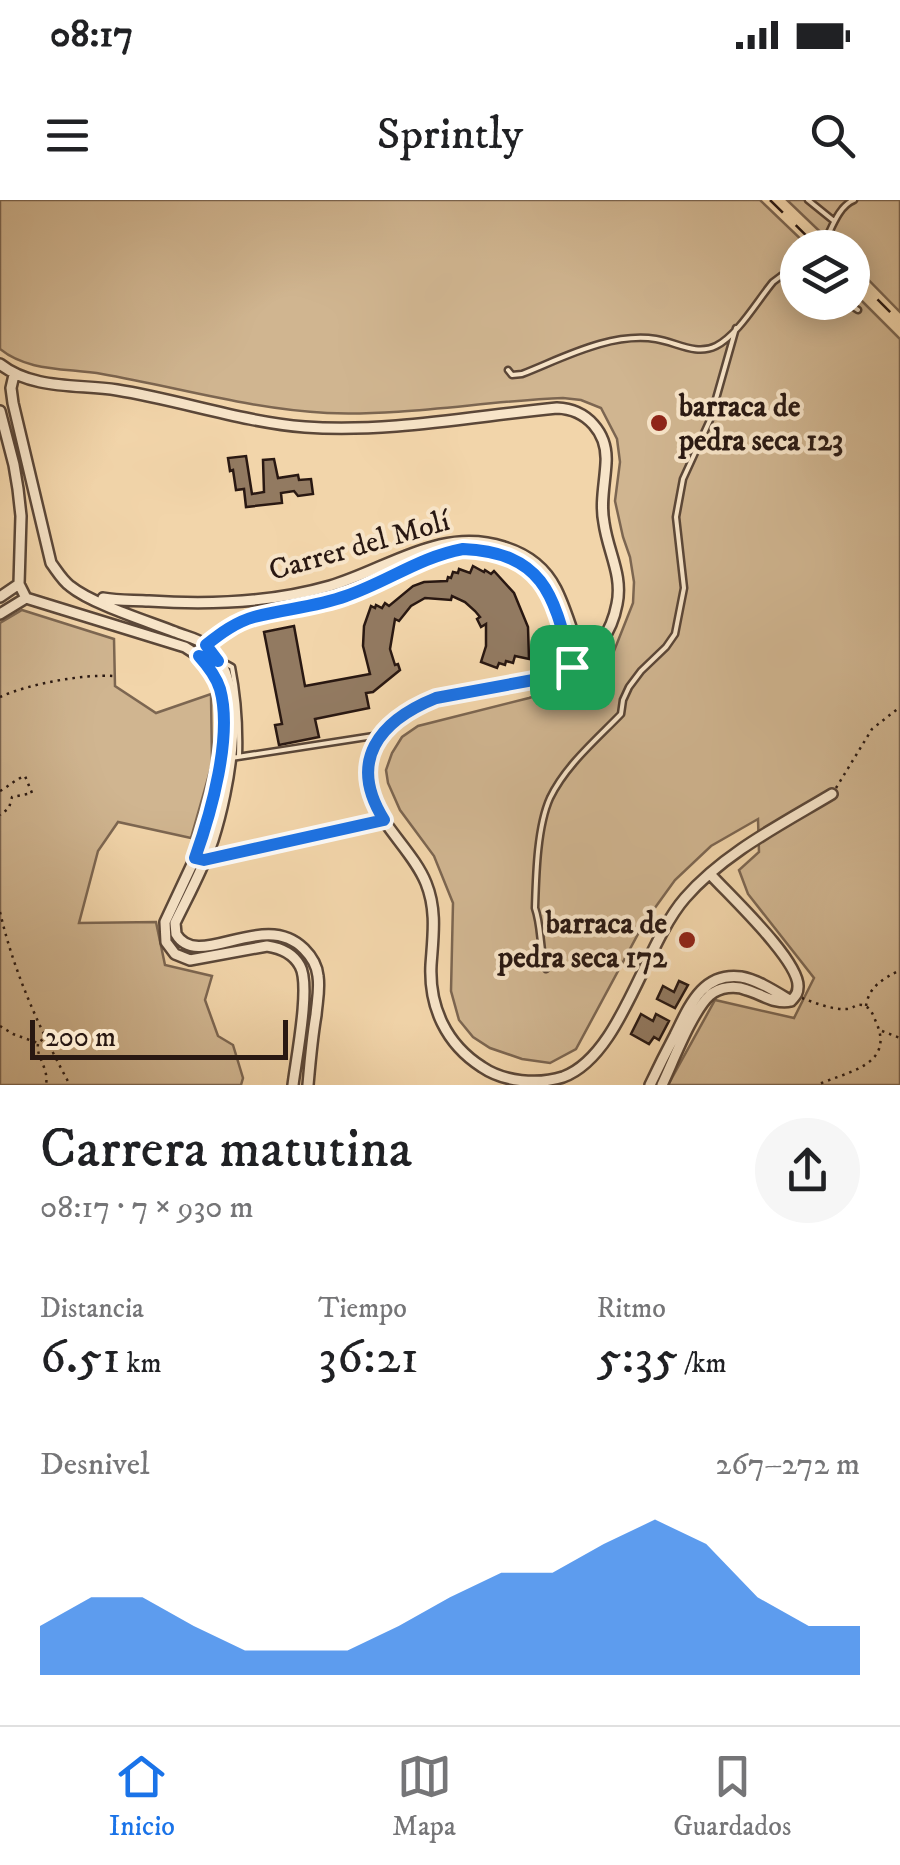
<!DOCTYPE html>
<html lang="es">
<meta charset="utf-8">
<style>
:root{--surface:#fff;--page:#f6f6f6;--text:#202124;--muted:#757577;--line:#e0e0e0;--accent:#1a73e8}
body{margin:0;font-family:"IM FELL DW Pica",serif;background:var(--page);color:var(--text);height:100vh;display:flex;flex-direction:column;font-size:38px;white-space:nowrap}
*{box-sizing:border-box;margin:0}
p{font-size:32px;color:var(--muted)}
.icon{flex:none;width:55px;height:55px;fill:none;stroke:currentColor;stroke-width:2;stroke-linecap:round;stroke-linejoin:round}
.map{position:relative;height:885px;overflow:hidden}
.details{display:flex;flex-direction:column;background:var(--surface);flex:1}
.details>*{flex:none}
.controls{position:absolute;left:780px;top:30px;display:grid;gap:20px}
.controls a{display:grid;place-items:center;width:90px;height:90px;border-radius:50%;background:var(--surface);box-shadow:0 5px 25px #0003;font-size:50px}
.scale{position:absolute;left:30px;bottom:25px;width:258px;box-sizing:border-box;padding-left:10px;border:5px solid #291812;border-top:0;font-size:28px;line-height:35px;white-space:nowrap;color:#291812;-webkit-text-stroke:8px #f7e4c8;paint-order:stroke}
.pin{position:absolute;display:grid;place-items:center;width:85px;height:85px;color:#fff;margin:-42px;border-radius:20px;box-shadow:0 5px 15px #0006}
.round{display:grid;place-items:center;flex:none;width:105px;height:105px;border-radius:52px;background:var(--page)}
.overview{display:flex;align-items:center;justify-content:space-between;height:170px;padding:0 40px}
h1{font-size:55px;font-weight:600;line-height:75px}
.metrics{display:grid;grid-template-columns:repeat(3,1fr);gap:15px;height:170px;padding:10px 40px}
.metrics div{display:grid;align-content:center}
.metrics b{font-size:50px;font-weight:600}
.metrics small{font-size:28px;font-weight:400}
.metrics p{font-size:28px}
.chart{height:280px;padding:20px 40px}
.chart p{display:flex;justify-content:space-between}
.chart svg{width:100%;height:180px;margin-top:10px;fill:var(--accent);opacity:.7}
.status{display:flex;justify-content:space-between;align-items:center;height:70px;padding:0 50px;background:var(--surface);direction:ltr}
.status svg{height:28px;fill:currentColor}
header{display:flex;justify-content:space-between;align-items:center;height:130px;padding:0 40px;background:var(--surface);font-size:45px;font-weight:600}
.tab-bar{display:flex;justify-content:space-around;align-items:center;height:140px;border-top:2px solid var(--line);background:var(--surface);font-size:28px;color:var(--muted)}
.tab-bar a{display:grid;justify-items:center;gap:5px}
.tab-bar .current{color:var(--accent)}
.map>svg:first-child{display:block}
.green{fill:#d0b590;stroke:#7c6651;stroke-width:2.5}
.building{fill:#927a61;stroke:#291812;stroke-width:2.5}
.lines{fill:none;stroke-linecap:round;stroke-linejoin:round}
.service-casing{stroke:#5b4738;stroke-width:9}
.minor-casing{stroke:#5b4738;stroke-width:14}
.path{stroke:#291812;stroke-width:2.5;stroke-dasharray:2.5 5;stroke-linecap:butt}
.service{stroke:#f7e4c8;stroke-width:4}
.minor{stroke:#f7e4c8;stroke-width:9}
.rail{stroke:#291812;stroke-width:2.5;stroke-dasharray:18 18;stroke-linecap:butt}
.route-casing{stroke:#fff;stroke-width:20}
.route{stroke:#1a73e8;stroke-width:12}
.poi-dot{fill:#8f2418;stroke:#f7e4c8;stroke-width:4}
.labels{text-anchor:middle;stroke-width:8;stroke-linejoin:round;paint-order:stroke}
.poi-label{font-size:30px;font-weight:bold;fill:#291812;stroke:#f7e4c8;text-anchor:start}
.street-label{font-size:30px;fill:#291812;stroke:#f7e4c8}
</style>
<div class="status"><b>08:17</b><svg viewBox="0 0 49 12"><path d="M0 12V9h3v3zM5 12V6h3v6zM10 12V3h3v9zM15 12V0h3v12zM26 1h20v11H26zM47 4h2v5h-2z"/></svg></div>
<header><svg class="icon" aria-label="menu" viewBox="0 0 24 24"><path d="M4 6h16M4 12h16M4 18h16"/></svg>Sprintly<svg class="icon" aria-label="search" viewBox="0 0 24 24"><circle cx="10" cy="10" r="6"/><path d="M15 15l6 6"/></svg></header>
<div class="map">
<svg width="900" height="885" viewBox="0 0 900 885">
<rect width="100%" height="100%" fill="#f2d5aa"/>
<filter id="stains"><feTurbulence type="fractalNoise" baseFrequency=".002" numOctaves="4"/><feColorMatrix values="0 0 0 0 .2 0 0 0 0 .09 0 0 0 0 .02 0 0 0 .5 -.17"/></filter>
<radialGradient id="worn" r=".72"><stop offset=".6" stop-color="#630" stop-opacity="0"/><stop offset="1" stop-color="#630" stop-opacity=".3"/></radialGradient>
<path class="green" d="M0 0H760L809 47 798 48V102H852L853 92 900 139V885H668L715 800 794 818 814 778 748 694 739 670 759 652 758 619 711 646 675 680 644 723 576 849 550 863 522 859 490 848 473 837 459 820 451 791 453 703 434 656 400 610 388 583 386 570 392 553 402 537 418 526 529 498 559 488 591 471 614 451 633 403 634 382 630 357 623 337 615 301 620 262 617 239 601 208 581 200 563 198C485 201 406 216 327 213 250 209 177 187 102 174 67 168 28 172 0 149Z
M787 0H900V112L853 64 852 48 836 47Z
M22 410 114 439 115 486 156 513 211 494 212 564 191 638 118 622 98 651 79 723 156 722 165 765 212 776 205 800 218 836 233 845 243 878 241 885H0V423Z"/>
<path class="building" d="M246 256 252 294 264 292 263 260 274 259 278 278 298 275 299 280 311 279 313 294 298 296 294 291 281 293 282 303 246 307 244 289 236 290 233 270 230 271 228 258Z
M473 366 484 372 485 370 491 374 494 371 514 393 528 427 529 459 515 456 513 463 506 461 505 465 499 463 497 468 481 462 486 446V424L481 427 477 419 480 417 475 411 465 402 452 396 451 400 425 398 411 406 399 421 395 419 390 449 395 465 398 464 400 470 373 492 366 493 369 508 315 519 319 537 279 545 275 525 282 524 264 432 294 426 305 486 370 474 363 446 364 426 371 406 375 408 376 405 382 408 385 403 389 406 413 386 424 382 447 381 448 377 451 378 453 372 458 373 459 369 470 373Z
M679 781 688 785 675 808 657 799 663 786 674 792Z
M641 814 653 821 656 814 669 821 659 840 654 837 649 844 631 834Z"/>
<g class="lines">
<g class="service-casing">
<path id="service" d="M808 0 834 21
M828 35C834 22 841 5 854 0
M846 102 858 110
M508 170 512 175 522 174C563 158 610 132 656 139 676 142 696 156 716 146 738 135 757 101 773 82L781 76 798 69
M223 462 232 467C238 497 240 525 239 556
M231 558 380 535
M546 769C539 747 542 728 535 708 536 676 537 627 550 598 566 565 596 540 621 514L623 500 629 487 641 471 666 447 675 434 684 388 676 317 683 279 710 220 736 128"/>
</g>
<g class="minor-casing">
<path id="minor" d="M0 164C33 190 78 184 117 190 180 200 242 222 305 227 389 233 474 216 557 208 587 209 608 233 606 263 605 283 600 303 604 323 608 352 623 375 617 404 594 526 420 450 372 549 347 601 409 640 426 683 437 710 433 736 431 765 429 807 446 844 482 867 504 882 538 885 563 877 621 856 644 745 685 698 724 653 782 624 832 594
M14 175 11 188 13 203 51 363C57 371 62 380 70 386 92 404 147 421 175 432 184 436 196 438 204 444 253 476 228 594 213 640 203 669 188 696 175 723L176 734C198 772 264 708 304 749 312 757 317 766 318 776 320 790 317 802 316 815 312 838 310 862 308 885
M0 211 14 265 18 289 21 316 19 384 26 398 185 447 199 456 213 473 220 488 223 521 216 586 195 658 165 722 166 742 175 754 190 760 267 746C281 748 293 753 300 766 311 785 296 860 293 885
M0 397 19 384
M103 398C118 401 133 400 149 401 209 405 271 403 330 386 388 369 441 326 504 347 527 354 545 367 556 389 567 411 574 437 582 461
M0 414 26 398
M206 445C219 435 231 426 245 420 264 413 286 413 306 408 319 406 331 402 343 397 375 387 403 367 434 355 451 349 470 348 488 351 549 361 559 416 572 467
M203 660 384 620
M711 675C729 695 800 761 798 787 798 794 795 796 791 801
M650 885C658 868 666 852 675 835 689 807 702 772 741 777 758 780 776 792 791 801
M662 885C673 862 692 811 710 795 720 787 735 785 747 790 761 794 776 805 791 801"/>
</g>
<path class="path" d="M0 497C28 484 83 474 113 476
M836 588 872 529 900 507
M0 591C9 586 16 579 25 576L32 593 12 597 9 608 0 615
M0 712C14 773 40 830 70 885
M802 798C815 803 833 810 847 809 856 808 853 804 862 805 871 807 873 815 876 822 896 866 845 872 817 885
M866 806C869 786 883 779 900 770
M0 826 13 834 38 843 43 839
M882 831 900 838
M38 844C36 858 49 867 46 885"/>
<use href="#service" class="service"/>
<use href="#minor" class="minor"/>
<path class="rail" d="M770 0 819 48
M852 74 900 122"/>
</g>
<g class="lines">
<g class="route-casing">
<path id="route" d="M463 349C546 353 554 397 572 467L544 478 436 498C379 521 347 561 384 620L204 660 195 658C211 613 233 536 220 489 216 476 208 466 199 456L218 461 206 445C221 433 236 422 254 417 284 409 316 407 346 396 387 382 420 357 463 349Z"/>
</g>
<use href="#route" class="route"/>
</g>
<g class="poi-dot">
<circle cx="659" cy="223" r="10"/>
<circle cx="687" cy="740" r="10"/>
</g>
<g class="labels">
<g class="poi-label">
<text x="679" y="216">barraca de<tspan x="679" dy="34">pedra seca 123</tspan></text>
<text x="667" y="733" text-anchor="end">barraca de<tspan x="667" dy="34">pedra seca 172</tspan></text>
</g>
<g class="street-label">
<text transform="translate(359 345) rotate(-16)" y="10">Carrer del Molí</text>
</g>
</g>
<rect width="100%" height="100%" filter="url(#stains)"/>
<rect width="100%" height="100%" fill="url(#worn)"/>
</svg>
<div class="controls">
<a><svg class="icon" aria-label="layers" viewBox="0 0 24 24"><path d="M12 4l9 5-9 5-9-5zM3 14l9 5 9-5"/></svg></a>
</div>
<div class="scale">200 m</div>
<div class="pin" style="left:572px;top:467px;background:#1e9e55"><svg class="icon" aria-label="arrive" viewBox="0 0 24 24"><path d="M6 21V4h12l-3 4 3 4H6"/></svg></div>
</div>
<section class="details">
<div class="overview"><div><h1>Carrera matutina</h1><p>08:17 · 7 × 930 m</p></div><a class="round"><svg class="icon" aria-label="share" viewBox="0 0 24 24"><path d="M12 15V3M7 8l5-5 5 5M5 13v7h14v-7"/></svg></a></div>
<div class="metrics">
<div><p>Distancia</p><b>6.51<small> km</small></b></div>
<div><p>Tiempo</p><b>36:21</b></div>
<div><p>Ritmo</p><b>5:35<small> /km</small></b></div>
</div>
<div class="chart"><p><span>Desnivel</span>267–272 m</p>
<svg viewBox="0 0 160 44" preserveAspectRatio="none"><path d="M0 44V32L10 25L20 25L30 32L40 38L50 38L60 38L70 32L80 25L90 19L100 19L110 12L120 6L130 12L140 25L150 32L160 32V44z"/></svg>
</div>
</section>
<nav class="tab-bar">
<a class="current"><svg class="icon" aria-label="home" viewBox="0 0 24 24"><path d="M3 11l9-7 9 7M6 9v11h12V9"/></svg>Inicio</a>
<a><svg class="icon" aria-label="map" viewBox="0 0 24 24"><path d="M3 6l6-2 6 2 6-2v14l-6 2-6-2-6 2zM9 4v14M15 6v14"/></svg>Mapa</a>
<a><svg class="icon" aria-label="saved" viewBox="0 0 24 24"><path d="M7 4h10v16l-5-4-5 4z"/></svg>Guardados</a>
</nav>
